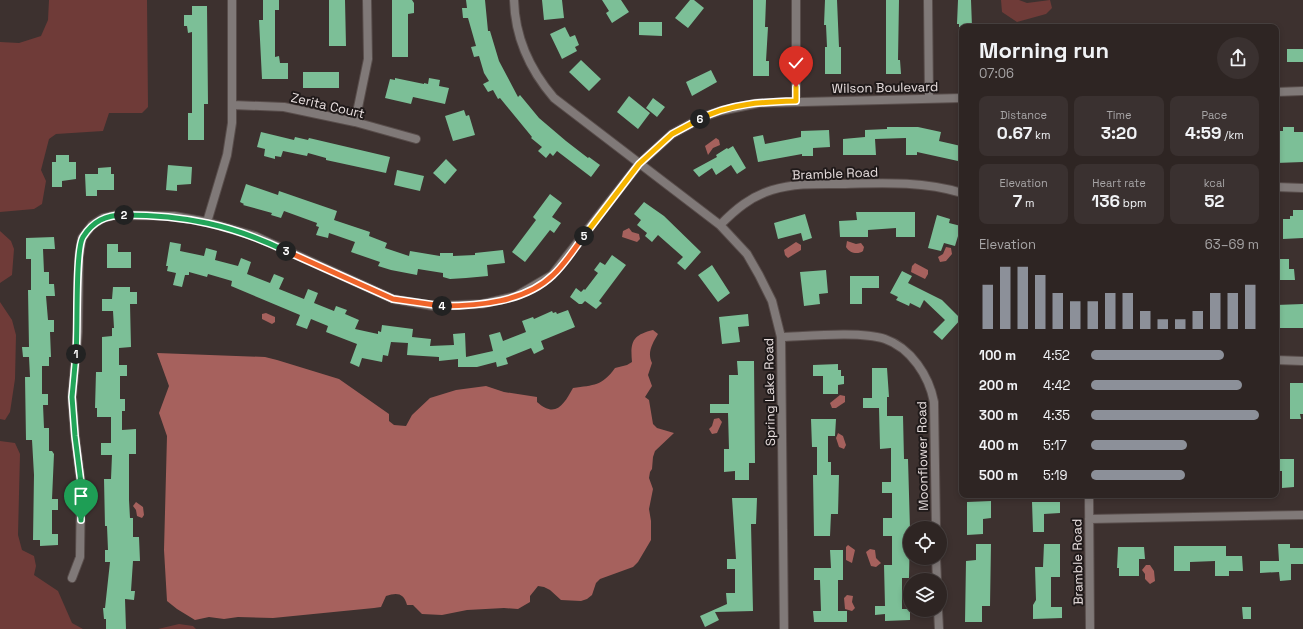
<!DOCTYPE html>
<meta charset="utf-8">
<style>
:root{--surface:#2e2523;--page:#3a3130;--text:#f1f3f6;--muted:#a7a5a6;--line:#494241;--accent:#8c9099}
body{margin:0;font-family:"Space Grotesk",sans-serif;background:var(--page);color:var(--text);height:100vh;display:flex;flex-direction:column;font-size:15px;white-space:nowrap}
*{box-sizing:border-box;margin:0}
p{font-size:13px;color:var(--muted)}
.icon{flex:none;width:22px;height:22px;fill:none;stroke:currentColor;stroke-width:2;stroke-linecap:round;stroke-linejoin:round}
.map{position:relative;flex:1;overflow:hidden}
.sheet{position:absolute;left:959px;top:24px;width:320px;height:474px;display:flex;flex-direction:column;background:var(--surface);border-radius:8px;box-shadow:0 2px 6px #0003,0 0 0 1px var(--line)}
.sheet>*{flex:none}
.buttons{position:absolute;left:903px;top:521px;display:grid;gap:8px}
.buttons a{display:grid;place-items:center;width:44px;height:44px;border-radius:50%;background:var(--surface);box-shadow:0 2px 6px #0003,0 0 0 1px var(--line);font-size:20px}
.pin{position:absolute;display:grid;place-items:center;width:34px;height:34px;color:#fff;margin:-41px -17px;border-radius:50% 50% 50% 0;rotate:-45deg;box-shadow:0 0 4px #0007}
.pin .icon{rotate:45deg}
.km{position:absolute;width:20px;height:20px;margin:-10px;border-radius:50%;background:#222;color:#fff;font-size:11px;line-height:20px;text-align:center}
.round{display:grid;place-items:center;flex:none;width:42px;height:42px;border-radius:21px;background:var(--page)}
.headline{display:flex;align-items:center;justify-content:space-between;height:68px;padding:0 20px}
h1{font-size:22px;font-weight:600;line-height:30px}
.figures{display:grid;grid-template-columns:repeat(3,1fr);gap:6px;height:68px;padding:4px 20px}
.figures div{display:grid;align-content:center;border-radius:8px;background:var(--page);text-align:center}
.figures b{font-size:17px;font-weight:600}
.figures small{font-size:11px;font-weight:400}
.figures p{font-size:11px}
.chart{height:112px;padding:8px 20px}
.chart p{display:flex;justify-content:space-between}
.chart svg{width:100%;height:72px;margin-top:4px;stroke:var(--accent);stroke-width:6}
ul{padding:0 20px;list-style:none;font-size:13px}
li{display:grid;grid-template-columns:64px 48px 1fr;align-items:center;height:30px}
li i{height:10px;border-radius:5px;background:var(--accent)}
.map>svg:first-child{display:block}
.green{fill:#6f3b38}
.water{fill:#a6615d}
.building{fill:#7cbf97}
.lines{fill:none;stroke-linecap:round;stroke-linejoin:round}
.minor-casing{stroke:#584d4b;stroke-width:10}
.minor{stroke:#807978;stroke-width:8}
.split-1-casing{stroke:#fff;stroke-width:8}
.split-2-casing{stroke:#fff;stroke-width:8}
.split-3-casing{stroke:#fff;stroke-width:8}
.split-4-casing{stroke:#fff;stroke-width:8}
.split-5-casing{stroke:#fff;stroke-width:8}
.split-6-casing{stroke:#fff;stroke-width:8}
.split-7-casing{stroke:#fff;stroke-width:8}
.split-1{stroke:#22a559;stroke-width:5}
.split-2{stroke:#22a559;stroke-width:5}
.split-3{stroke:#22a559;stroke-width:5}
.split-4{stroke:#f0652b;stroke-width:5}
.split-5{stroke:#f0652b;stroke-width:5}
.split-6{stroke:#f5b400;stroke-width:5}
.split-7{stroke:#f5b400;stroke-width:5}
.labels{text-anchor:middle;stroke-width:4;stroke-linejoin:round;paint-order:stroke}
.street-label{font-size:13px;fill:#e8dfdf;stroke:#201a1a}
</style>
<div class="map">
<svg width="1303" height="629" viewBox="0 0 1303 629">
<rect width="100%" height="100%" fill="#3d312f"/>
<path class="green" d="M49 0H147L148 107 142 113H109L103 131 56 134 49 139 41 170 46 181 42 204 34 209 0 212V42L19 43 41 36 48 20Z
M1001 0H1019L1027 3 1050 0 1052 8 1046 14 1017 22 1002 12Z
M0 231 11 241 14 249 12 275 0 283Z
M0 302 12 320 16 335 15 379 10 412 5 420 0 419Z
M0 441 15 443 20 454 18 535 22 550 34 556 36 566 34 575 58 591 72 623 83 629H0Z
M179 624 193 626 196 629H158Z"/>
<path class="water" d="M716 138 719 140 720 145 713 148 708 155 705 146Z
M629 228 632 232 639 234 640 239 637 242 622 237 623 231Z
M847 241 856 244 861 243 864 247 863 251C858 255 849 253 846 247Z
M796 242 801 245V250L788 258 785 255 784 250Z
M946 247 951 248 952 254 946 261 940 262 938 257 943 254Z
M915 263 928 270V274L925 279 911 272 912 266Z
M266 313 275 317V322L272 324 262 319V314Z
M653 330 658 334C652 344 647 353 652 363L648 375 652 386 645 397 649 400 653 424 657 428 674 433 655 451 653 457 652 469 650 472 649 478 653 489 649 509 651 521V540L638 562 633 567 600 579 596 583 592 595 587 599 581 601 561 600 550 590 544 587 538 586 530 596V602L518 609 504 608 467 610 442 615 422 614 413 605H407C404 593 397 592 386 596L381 607 374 608 273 618 238 617 224 619 209 617 195 620 177 609 167 601 164 550 167 436 159 413 169 386 157 353 265 357 277 360 339 379 389 414V421L394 425 406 426 412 415 430 398 456 390 486 386 504 392 537 397V402C556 419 564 404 573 388 594 385 602 386 615 368L627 365 632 362C630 341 633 335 653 330Z
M840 395 845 396V402L836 408H832L830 403Z
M719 418 722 422 717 433 712 434 709 429 712 426 714 419Z
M838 433 843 436 846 445 844 449 839 447 836 438Z
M136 502 143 507 144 515 142 518 137 516 136 510 133 506Z
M848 545 855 550 852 563 846 560V547Z
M870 549 875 550 876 558 881 563 876 567 871 566 866 552Z
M1146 565H1150L1154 571 1155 581 1150 584 1145 579V574L1142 570Z
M847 595 853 596 852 602 855 608 852 611 845 609 844 598Z"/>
<path class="building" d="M263 0H279V10H275V57L279 56 280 63H288V79H262L259 20H263Z
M329 0H345L346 46H329Z
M392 0H412L414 3V13L408 14V57H392Z
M466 0H485L488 31H490L499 61 518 97 520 95 539 118 566 141 588 158 589 157 600 165 591 177 557 151 553 156 550 153 546 158 538 151 542 147 531 138 532 137 500 98 498 99 493 90 488 92 483 84 489 81 484 73 479 56 474 57 471 47 476 46 468 18H463L462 8H467Z
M542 0H562L564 18 544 20Z
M602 0H621L629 12 612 23 606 13 609 11Z
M690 0H694L704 8 688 28 675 18Z
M753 0H766L765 27H768L766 61H769V76H753Z
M825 0H837L839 47H841V74H825V47H827L826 25H824Z
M886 0H899L898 60H900L901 74H886Z
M958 0H971L972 27H959V24H957Z
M192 6H207L208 104H204V140H188V113H192V32L188 33 187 26H184V15H192Z
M639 22H662V36L639 35Z
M565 27 570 37 575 35 579 45 575 47 577 51 562 59 550 34Z
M1287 49H1303V62H1287Z
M581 60 601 79 589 91 569 72Z
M711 70 717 82 692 96 686 82Z
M303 72H339V88H303Z
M395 78 424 84V83L428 84 429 78 440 80 439 86 449 88 445 104 413 97 411 104 385 98 390 79 395 80Z
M629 96 650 113 638 129 617 112Z
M653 98 665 107 657 117 646 108Z
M464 110 466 116 469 115 475 135 453 141 445 116Z
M887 127H918L941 132 939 141 961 146 958 161 917 152V155H906V138L875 139 876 155H843V139L865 137V130L887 129Z
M1283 127H1294V132H1303V162L1276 163V131H1283Z
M829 130 830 147 813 148V156H802V154L758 162 753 137 763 135 765 144 801 137V131Z
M261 132 294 140 295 137 308 140 309 138 390 157 386 173 326 160V158L308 153 307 156 283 151 281 157 275 156V159L264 156 265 149 257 147Z
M733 146 746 168 737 174 731 165 716 175 712 168 699 177 693 170 717 157 716 155 727 148 728 149Z
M56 155H69V162H76V179L62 181V187H52V162H56Z
M446 159 457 170 445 184 433 173Z
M168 165 192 167 191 184 177 185V191L166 190Z
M111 167V174H114V190H97V196H86L85 174H98V168Z
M397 170 424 176 420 191 394 185Z
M246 184 278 195 279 191 337 211 334 220 370 232 369 236 387 243 385 248 409 256 410 251 440 256V253H453V256L475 255V253L503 250 505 263 487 265 488 276 466 278 450 279 443 277V273L418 269 417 275 391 270 378 266 380 262 351 252 355 242 329 233 328 238 316 235 319 227 316 226 317 223 284 211 281 218 271 215 272 213 243 205 244 204 240 202Z
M550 194 562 203 552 217 561 223 554 233 550 230 525 262 512 252 536 220 533 217Z
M644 202 664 216 701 252 685 270 677 263 683 257 658 235 652 242 645 236 647 233 637 225 641 220 634 214Z
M1293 210H1303V238L1283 239V219H1290V216H1293Z
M856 212H915V237H896V228L868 230V237H840L839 221 857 220Z
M805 214 812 238 803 241 801 233 778 239 774 223Z
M937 215 950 219 949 223 961 226 955 246 944 243 941 251 928 248Z
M54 237 55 249H43L44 272H49V284H54L55 296H46L48 320H54V332H50L51 357H49V366H42V394H48V405H43L44 428H49V451H52L54 454 52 499H58V510H52V534H58V545L40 546V540H33L34 475 32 440H26L25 377H30L29 357H23L22 347H29L28 290H31V259H26V238Z
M170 242 181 244 180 251 204 256 206 248 217 251 215 260 238 266 241 258 251 262 247 274 270 283 274 274 284 278 279 289 304 299 308 289 318 293 314 303 334 311 336 306 347 310 345 314 359 320 355 329 378 334V331L381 332 382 325 413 329 412 337 431 339 430 346 454 345 453 334 465 333 466 357 493 351 489 335 500 332 503 341 526 332 522 321 533 317 534 319 552 311 553 313 556 312 557 314 568 310 575 327 541 341 544 349 534 354 531 348 506 358 508 364 497 367 496 362 477 367H458V359L439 361V357L407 355 408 343 391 342 388 356 383 355 382 362 362 358 359 367 350 363 357 344 326 332 328 326 311 319 307 329 296 325 300 315 231 286 232 281 208 274 207 277 189 272V275H185L182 287 173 285 176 273 167 271 168 266H166Z
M107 244H118V252H131V268H107Z
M612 255 626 265 599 301 602 303 596 309 585 301 582 304H579L570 297 576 288 581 292 584 289 585 290 598 273 594 270 600 262 605 265Z
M1276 259H1289V269H1294L1295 280H1276Z
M712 265 730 293 718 302 698 275Z
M826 270 828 293 819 294 820 304 804 306 800 272Z
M902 271 912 276 908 283 942 300 961 319 942 340 933 332 945 320 924 300 920 308 910 303 909 306 896 300 898 297 890 293Z
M850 276H879V288H862V304H850Z
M113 287H130V292H137V304H130L131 347 119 348V365H127V376H120V399H125V411H122V430L136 429V454H129V500L130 518H133V537H139L140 561H133L131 591H135L134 600 125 599 126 629H106V619H104L103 608H105L110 562H105V550H108L107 526H105L104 479H111L112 455H101V443H111V417H97V408H95L96 372H102V337L112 336V328H114L113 311H102V299H112Z
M1303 304V328H1276V305Z
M748 314 749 326 738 327 740 342 722 344 719 317Z
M737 361H754L755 463H749V480H735V471L724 472V449H729L728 413H710V404H729V375H738Z
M838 364V370H841V376H844V384L838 385V394H823V376H813V365Z
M872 368H887L889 397H887V416H903L904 459H908L910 529 909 578H902V609H910V620L885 621V614L875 615V606H885L884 565H892V536H883V518H892V493H882V482H891V448L880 449 879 408H863V398H872Z
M1290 383H1303V414H1300L1301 419H1290Z
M811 419H836L835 436H828V462H831V475H839L838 514H831L830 536H814L813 475H817V447H812Z
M1276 459H1294V487L1282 488V471H1276Z
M732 498H757L756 524H751L753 611 715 612 719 620 705 627 700 616 727 604 726 593H735V569H727V559H736Z
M991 501V518L983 519V534L967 535V502Z
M1032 502H1060V513L1044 514V532H1033Z
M976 544H991L990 606H982V622H965L966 561 976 560Z
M1044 544H1060V577H1051V607H1062V618L1033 619V605L1036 600 1035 567H1043Z
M1278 544H1290V548H1303V564H1291V580L1280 581 1279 572 1260 573V561H1279Z
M1174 546H1226V556H1242L1243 571H1229V576H1215V561L1190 562V571H1174Z
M1118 547H1144L1145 559H1139V576H1119V568H1117Z
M830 550H843V580H838V611H847V622H814L813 611H821L820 580H814V568H831Z
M1242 607H1251V619H1243Z"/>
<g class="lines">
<g class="minor-casing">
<path id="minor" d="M514 0C515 37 530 70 554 98L720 225 747 254 759 275 772 301 781 337 784 629
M796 0V101
M928 0 929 98
M1276 92 1303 91
M233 105 284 107 355 122 416 139
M355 122 368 59 367 0
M1276 187 1303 188
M207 222 227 155 232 123V0
M720 225C736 209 750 197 772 190 795 183 818 184 842 184 883 183 922 181 962 193
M781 337C808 336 861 331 885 339 911 348 929 376 934 402L936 528
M1276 360 1303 361
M1089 495 1090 629
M1089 519 1303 515
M936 558 937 580
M72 578 80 557 81 483 75 436 72 397 78 332 79 256 82 238 92 225 103 218 116 215 174 216 207 222 255 236 393 299 433 306 482 304 516 296 552 275 639 164 672 134 703 117 720 111 759 103 962 98
M938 610 939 629"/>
</g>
<use href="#minor" class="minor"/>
</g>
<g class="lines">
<g class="split-1-casing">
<path id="split-1" d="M76 354 72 397 75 436 81 483V520"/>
</g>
<g class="split-2-casing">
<path id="split-2" d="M76 354C78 331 75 250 83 237 93 221 106 215 124 215"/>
</g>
<g class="split-3-casing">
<path id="split-3" d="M124 215C185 215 232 225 286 251"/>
</g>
<g class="split-4-casing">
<path id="split-4" d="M286 251 393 299 442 306"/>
</g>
<g class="split-5-casing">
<path id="split-5" d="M442 306C479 306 525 302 553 275 565 264 574 249 584 236"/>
</g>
<g class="split-6-casing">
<path id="split-6" d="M584 236 639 164 672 134 700 119"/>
</g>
<g class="split-7-casing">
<path id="split-7" d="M700 119C730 103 764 102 796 101V87"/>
</g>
<use href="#split-1" class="split-1"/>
<use href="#split-2" class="split-2"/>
<use href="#split-3" class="split-3"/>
<use href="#split-4" class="split-4"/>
<use href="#split-5" class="split-5"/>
<use href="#split-6" class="split-6"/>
<use href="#split-7" class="split-7"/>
</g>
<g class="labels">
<g class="street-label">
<text transform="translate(885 87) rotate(-1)" y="5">Wilson Boulevard</text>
<text transform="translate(328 105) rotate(13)" y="5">Zerita Court</text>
<text transform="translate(835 173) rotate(-2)" y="5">Bramble Road</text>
<text transform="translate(769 392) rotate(-91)" y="5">Spring Lake Road</text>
<text transform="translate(922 456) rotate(-91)" y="5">Moonflower Road</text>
<text transform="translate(1077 562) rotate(-91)" y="5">Bramble Road</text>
</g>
</g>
</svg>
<div class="buttons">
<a><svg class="icon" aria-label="locate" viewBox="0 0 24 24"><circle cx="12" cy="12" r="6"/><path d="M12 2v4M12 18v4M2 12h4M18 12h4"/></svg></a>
<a><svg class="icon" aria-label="layers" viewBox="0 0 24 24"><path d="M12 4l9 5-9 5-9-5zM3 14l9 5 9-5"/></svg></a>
</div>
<div class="pin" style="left:81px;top:520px;background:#1e9e55"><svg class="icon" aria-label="arrive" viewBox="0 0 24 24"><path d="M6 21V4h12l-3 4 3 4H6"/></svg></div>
<div class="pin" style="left:796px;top:87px;background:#d93025"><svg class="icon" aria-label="check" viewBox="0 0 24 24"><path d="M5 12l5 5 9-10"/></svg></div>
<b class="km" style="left:76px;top:354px">1</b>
<b class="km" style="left:124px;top:215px">2</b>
<b class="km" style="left:286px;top:251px">3</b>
<b class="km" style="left:442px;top:306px">4</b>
<b class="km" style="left:584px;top:236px">5</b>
<b class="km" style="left:700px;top:119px">6</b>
<section class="sheet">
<div class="headline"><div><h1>Morning run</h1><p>07:06</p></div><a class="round"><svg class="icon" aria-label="share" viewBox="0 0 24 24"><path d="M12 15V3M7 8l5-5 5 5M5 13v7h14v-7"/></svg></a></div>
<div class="figures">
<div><p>Distance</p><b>0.67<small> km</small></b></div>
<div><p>Time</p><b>3:20</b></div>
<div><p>Pace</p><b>4:59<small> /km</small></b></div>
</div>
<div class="figures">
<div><p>Elevation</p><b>7<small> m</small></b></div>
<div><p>Heart rate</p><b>136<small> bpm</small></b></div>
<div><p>kcal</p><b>52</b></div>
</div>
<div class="chart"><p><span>Elevation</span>63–69 m</p>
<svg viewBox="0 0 160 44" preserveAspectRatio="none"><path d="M5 44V17M15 44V6M25 44V6M35 44V11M45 44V22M55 44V27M65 44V27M75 44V22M85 44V22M95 44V33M105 44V38M115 44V38M125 44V33M135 44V22M145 44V22M155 44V17"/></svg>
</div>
<ul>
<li><b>100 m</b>4:52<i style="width:79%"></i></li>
<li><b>200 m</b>4:42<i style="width:90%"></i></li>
<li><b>300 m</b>4:35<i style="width:100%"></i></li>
<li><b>400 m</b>5:17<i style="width:57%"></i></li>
<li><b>500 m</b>5:19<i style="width:56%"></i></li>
</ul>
</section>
</div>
